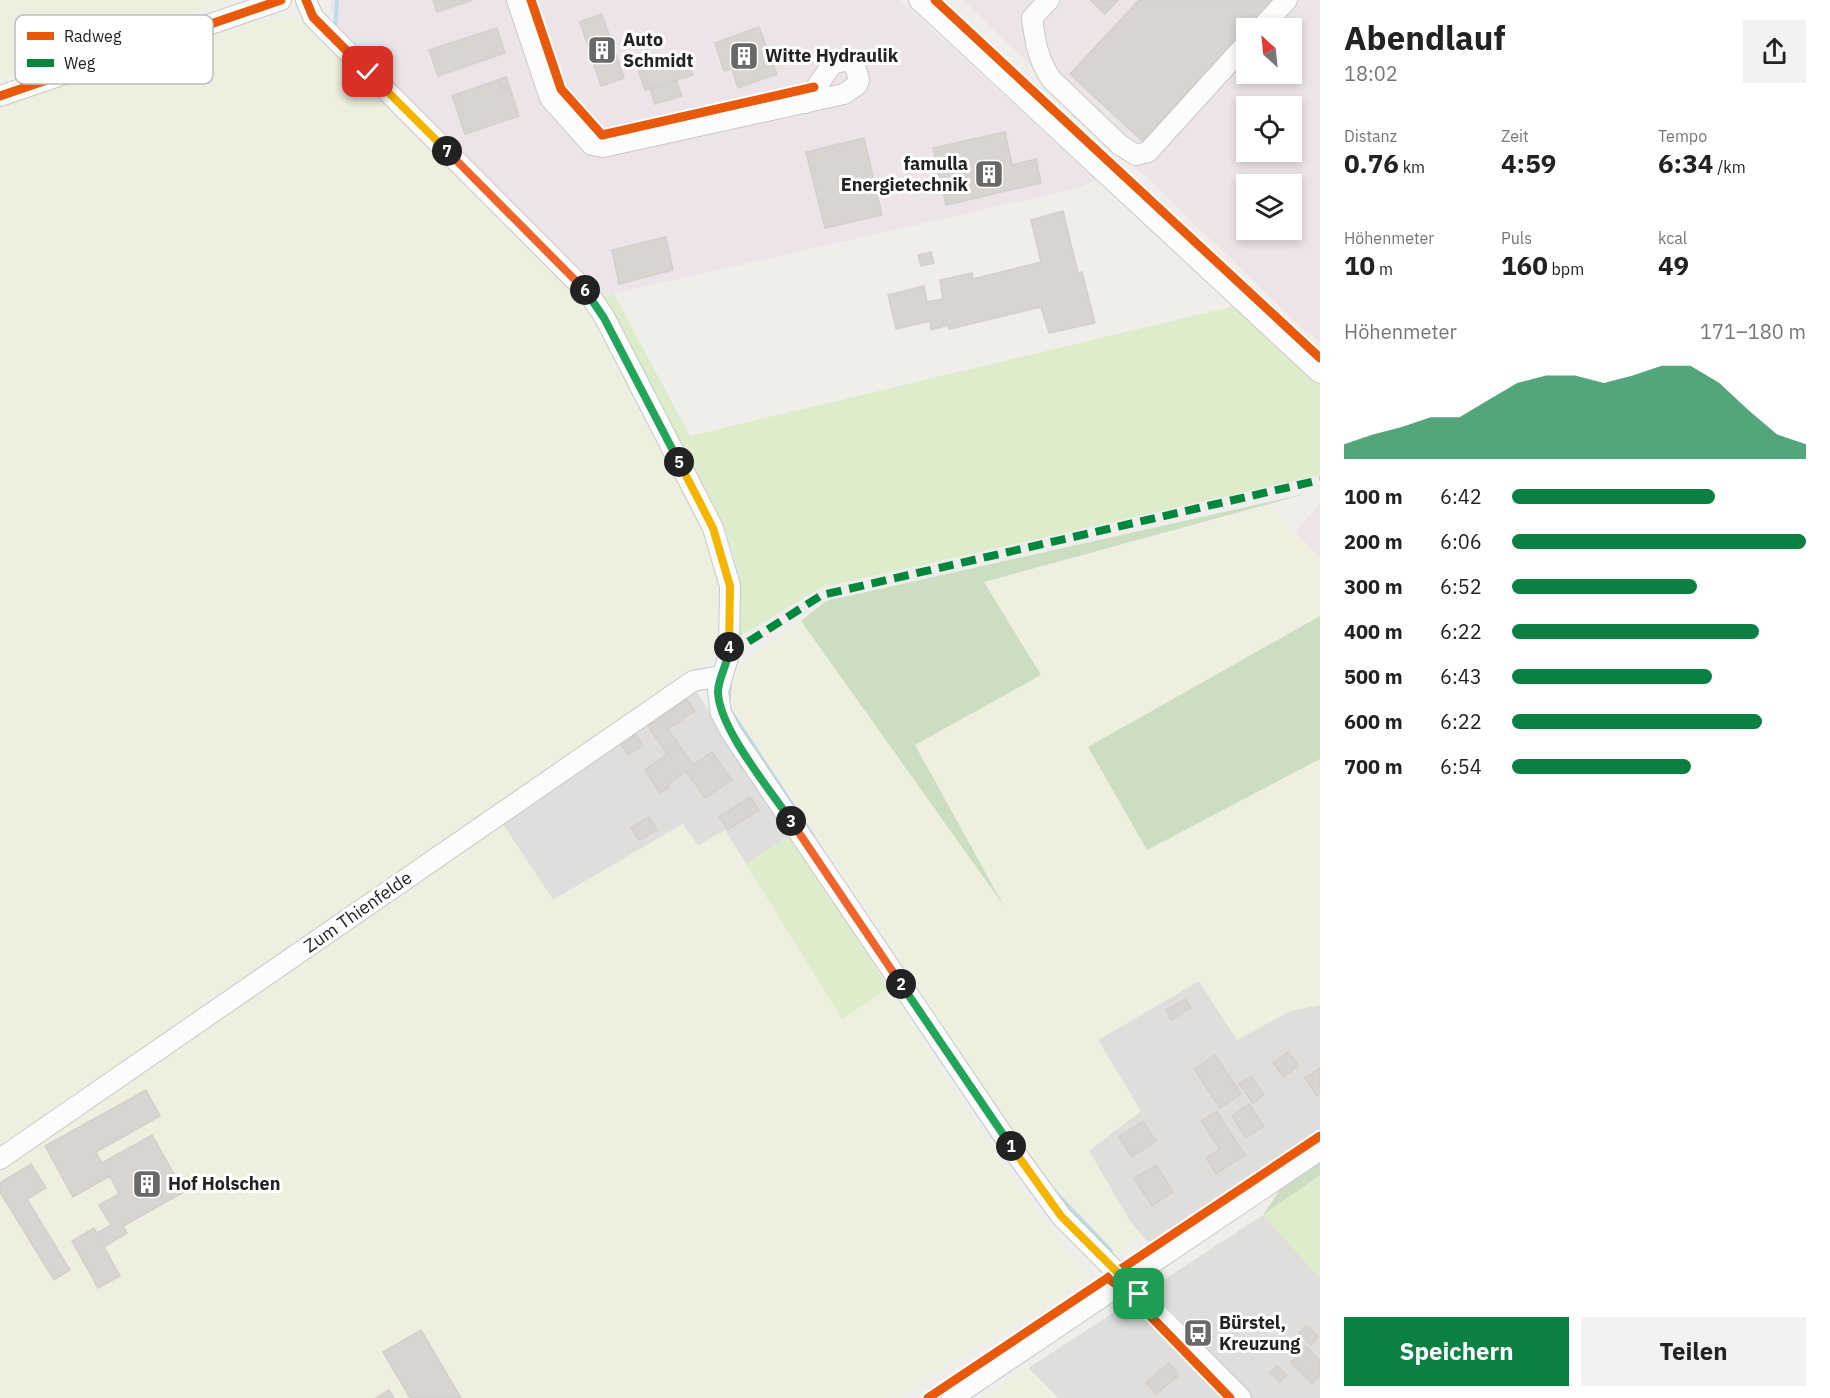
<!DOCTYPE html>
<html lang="de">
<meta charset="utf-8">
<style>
:root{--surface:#fff;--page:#f2f2f2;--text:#222;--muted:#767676;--accent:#0b8043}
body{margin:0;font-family:"IBM Plex Sans",sans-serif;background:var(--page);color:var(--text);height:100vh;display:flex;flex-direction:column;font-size:22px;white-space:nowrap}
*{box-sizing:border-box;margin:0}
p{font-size:20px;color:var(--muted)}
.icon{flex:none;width:33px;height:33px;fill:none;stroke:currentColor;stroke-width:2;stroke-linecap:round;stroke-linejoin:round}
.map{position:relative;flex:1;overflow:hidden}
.sheet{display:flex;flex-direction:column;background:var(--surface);width:510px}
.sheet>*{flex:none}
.needle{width:39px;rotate:333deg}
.fabs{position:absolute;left:1236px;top:18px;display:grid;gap:12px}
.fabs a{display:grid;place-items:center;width:66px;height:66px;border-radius:0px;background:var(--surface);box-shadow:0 3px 9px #0003;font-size:30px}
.pin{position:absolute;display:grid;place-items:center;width:51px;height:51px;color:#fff;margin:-26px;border-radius:12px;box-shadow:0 3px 9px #0006}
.km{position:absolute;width:30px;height:30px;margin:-15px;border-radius:50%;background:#222;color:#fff;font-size:16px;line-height:30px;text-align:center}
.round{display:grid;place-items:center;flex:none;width:63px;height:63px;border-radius:0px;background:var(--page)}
.overview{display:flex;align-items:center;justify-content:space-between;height:102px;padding:0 24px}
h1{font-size:33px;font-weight:700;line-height:45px}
.figures{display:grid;grid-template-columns:repeat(3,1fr);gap:9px;height:102px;padding:6px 24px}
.figures div{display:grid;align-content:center}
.figures b{font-size:26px;font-weight:700}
.figures small{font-size:16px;font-weight:400}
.figures p{font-size:16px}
.chart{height:168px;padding:12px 24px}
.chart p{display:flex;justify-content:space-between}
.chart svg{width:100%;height:108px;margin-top:6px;fill:var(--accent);opacity:.7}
.button{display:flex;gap:12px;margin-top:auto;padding:12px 24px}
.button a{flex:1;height:69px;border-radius:0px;background:var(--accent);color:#fff;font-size:24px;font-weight:700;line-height:69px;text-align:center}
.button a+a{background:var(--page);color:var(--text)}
ul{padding:0 24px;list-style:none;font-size:20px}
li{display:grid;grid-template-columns:96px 72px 1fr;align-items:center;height:45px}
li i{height:15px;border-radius:8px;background:var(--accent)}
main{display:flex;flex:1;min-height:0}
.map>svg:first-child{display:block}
.residential{fill:#dfdedc}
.industrial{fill:#ede4e9;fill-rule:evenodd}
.farmland{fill:#efefdf}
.grass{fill:#ddeccb}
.forest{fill:#cbdec1}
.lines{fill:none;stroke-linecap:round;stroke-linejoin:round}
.stream{stroke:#bfdbe3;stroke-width:4}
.building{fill:#d7d4d2;stroke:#d3d0cc;stroke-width:1.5}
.minor-casing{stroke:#c9c8c7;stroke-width:22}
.minor{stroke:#fdfcfc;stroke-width:20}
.quiet{stroke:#00873e;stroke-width:8;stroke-dasharray:15 8;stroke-linecap:butt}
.cycleway-casing{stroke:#fff;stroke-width:13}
.cycleway{stroke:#e8590c;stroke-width:9}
.split-1-casing{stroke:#fff;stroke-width:12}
.split-2-casing{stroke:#fff;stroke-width:12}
.split-3-casing{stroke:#fff;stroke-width:12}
.split-4-casing{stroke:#fff;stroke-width:12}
.split-5-casing{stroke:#fff;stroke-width:12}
.split-6-casing{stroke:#fff;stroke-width:12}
.split-7-casing{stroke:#fff;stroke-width:12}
.split-8-casing{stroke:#fff;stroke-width:12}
.split-1{stroke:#f5b400;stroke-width:8}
.split-2{stroke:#22a559;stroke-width:8}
.split-3{stroke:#f0652b;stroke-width:8}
.split-4{stroke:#22a559;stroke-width:8}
.split-5{stroke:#f5b400;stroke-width:8}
.split-6{stroke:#22a559;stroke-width:8}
.split-7{stroke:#f0652b;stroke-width:8}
.split-8{stroke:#f5b400;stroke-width:8}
.labels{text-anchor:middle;stroke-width:6;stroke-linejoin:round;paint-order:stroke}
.poi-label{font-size:18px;font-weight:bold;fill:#222;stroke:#fff;text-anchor:start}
.street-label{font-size:18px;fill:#222;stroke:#fff}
.key{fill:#fff;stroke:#bdbdbd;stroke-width:1.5}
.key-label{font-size:16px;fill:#222}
</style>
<main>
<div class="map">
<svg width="1320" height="1398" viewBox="0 0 1320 1398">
<rect width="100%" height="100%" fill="#f0eeeb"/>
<path class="residential" d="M695 690 792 834 746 864 725 831 698 846 683 824 553 900 502 823Z
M1199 981 1237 1040 1290 1011 1320 1005V1131L1151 1245 1131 1223 1089 1151 1140 1111 1098 1040Z
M1263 1215 1320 1278V1398H1253L1162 1301 1159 1283Z
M1124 1306 1131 1308 1198 1369 1224 1398H1058L1028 1368Z"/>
<path class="industrial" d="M332 0H900L1096 180 1079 188 603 296 336 25 330 8Z
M963 0H1320V341L1300 326ZM1246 28H1292V74H1246ZM1246 106H1292V152H1246ZM1246 184H1292V230H1246Z
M1320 504V558L1295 531Z"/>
<path class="farmland" d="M0 0H232L0 81Z
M280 17 301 21 586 300 707 528 723 584 719 653 0 1149V108L77 78 258 20Z
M1270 506 1320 558V616L1088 747 1147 850 1320 759V1005L1290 1011 1237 1040 1199 981 1098 1040 1141 1111 1089 1151 1131 1223 1142 1237 1117 1254 1051 1187 735 711 732 690 737 667 801 621 1000 899 915 745 1040 675 984 582Z
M502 823 553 900 683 824 698 846 725 830 842 1019 889 988 987 1141 1088 1280 893 1398H0V1171Z
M1028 1368 1058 1398H980Z"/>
<path class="grass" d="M614 294 690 436 1235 306 1320 386V475L820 588 738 638C740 595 740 572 726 532L603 296Z
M792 834 889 988 842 1019 746 864Z
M1320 1175V1278L1263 1215Z"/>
<path class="forest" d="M1309 493 984 582 1041 675 915 745 1004 906 801 621 826 601Z
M1320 616V759L1147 850 1088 747Z
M1320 1160V1175L1263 1215 1284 1184Z"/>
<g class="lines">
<path class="stream" d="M335 27 337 0
M729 700 730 683
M730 710 813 836
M1057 1194 1111 1251"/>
</g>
<path class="building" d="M433 0H473L437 12Z
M1090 0H1118L1105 14Z
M1139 0H1273L1142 141 1070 74Z
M602 14 624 78 601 86 580 22Z
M759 27 777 74 738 88 732 69 724 71 715 43Z
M497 28 505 53 438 76 429 50Z
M686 54 693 75 645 90 638 70Z
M506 77 509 85 501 88 498 80Z
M498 80 501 88 509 85 519 116 465 134 455 104 463 101 460 93Z
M676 80 682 96 655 104 650 89Z
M460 93 463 101 455 104 452 96Z
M1005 132 1012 165 1036 159 1041 183 946 205 933 148Z
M864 138 882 215 825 228 806 152Z
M1063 211 1078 273 1082 272 1095 323 1049 333 1041 307 949 329 948 325 931 330 930 321 896 329 888 295 924 286 927 302 943 299 940 280 972 273 973 279 1041 262 1031 220Z
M666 237 673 270 619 284 612 250Z
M931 252 934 263 921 266 918 255Z
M687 699 695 711 668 729 693 765 712 752 732 780 705 798 686 771 668 784 669 787 660 793 645 770 667 754 648 726Z
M636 735 643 745 628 755 621 745Z
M750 797 759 810 728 830 719 817Z
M649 817 657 830 639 840 631 828Z
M1185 999 1191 1008 1171 1020 1166 1010Z
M1288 1052 1299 1065 1284 1077 1273 1063Z
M1215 1055 1241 1094 1220 1108 1194 1069Z
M1320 1068V1094L1317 1096 1305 1078Z
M1251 1076 1264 1094 1253 1103 1239 1084Z
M146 1090 160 1116 96 1152 102 1163 152 1135 184 1192 123 1226 127 1233 104 1247 120 1276 98 1288 72 1241 94 1228 97 1233 111 1225 99 1205 119 1194 110 1176 73 1197 45 1146Z
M1249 1104 1264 1126 1246 1138 1232 1116Z
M1217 1112 1245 1155 1216 1174 1206 1158 1220 1149 1201 1121Z
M1143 1121 1156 1141 1132 1157 1119 1137Z
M31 1164 46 1188 27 1199 70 1270 54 1280 0 1192V1183Z
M1156 1165 1173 1192 1152 1206 1134 1178Z
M1306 1325 1318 1337 1311 1345 1299 1333Z
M421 1330 461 1398H410L383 1352Z
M1306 1346 1320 1360V1375L1312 1383 1291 1362Z
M1169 1363 1179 1375 1156 1394 1146 1382Z
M1277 1366 1287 1375 1280 1382 1270 1373Z
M389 1390 394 1398H376Z"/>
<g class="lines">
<g class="minor-casing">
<path id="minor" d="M306 0 313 17 589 294 605 318 713 528 730 586 729 654 718 691 721 713 731 732 1016 1154 1061 1216 1241 1398
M517 0 550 98 592 145 603 147 844 94 857 85 859 80 855 66 847 60 832 64 806 103
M919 0 1320 373
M1049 0 1032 18C1035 41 1038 61 1052 80L1120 145 1136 155 1148 152 1246 44
M1261 28 1287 0
M0 96 281 0
M0 1159 693 681 721 676
M952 1398 1320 1150"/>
</g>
<use href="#minor" class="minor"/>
<path class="quiet" d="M729 654 822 595 1320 480"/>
<g class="cycleway-casing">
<path id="cycleway" d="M306 0 313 17 589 294 605 318 713 528 730 586 729 654 718 691 721 713 731 732 1016 1154 1061 1216 1117 1272
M531 0 561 89 602 135 814 87
M935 0 1320 358
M0 96 281 0
M1108 1278 1132 1297 1230 1398
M928 1398 1320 1136"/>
</g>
<use href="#cycleway" class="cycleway"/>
</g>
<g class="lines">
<g class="split-1-casing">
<path id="split-1" d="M1011 1146 1061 1216 1139 1294"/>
</g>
<g class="split-2-casing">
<path id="split-2" d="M901 984 1011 1146"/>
</g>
<g class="split-3-casing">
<path id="split-3" d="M791 821 901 984"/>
</g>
<g class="split-4-casing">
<path id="split-4" d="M729 647C729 663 718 677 718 692 719 729 770 789 791 821"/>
</g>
<g class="split-5-casing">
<path id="split-5" d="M679 462 713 528 730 586 729 647"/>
</g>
<g class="split-6-casing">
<path id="split-6" d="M585 290 604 318 679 462"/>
</g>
<g class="split-7-casing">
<path id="split-7" d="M447 151 585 290"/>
</g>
<g class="split-8-casing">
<path id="split-8" d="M368 72 447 151"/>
</g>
<use href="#split-1" class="split-1"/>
<use href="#split-2" class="split-2"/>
<use href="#split-3" class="split-3"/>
<use href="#split-4" class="split-4"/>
<use href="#split-5" class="split-5"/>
<use href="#split-6" class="split-6"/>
<use href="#split-7" class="split-7"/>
<use href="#split-8" class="split-8"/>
</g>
<defs>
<g id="building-square" transform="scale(1.5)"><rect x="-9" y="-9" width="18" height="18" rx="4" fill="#6a6968" stroke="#fff"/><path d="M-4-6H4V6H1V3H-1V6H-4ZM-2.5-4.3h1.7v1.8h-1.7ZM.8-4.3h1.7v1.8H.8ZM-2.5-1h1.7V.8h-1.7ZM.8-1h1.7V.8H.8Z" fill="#fff"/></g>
<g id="bus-square" transform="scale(1.5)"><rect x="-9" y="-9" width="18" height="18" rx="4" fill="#6a6968" stroke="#fff"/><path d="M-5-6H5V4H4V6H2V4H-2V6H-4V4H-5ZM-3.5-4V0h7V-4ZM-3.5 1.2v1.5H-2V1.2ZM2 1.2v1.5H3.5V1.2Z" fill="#fff"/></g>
</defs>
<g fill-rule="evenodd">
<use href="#building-square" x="602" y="50"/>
<use href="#building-square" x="744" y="56"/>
<use href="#building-square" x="989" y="174"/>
<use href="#building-square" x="147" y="1184"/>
<use href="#bus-square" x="1198" y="1333"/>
</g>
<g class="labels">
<g class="poi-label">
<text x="623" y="46">Auto<tspan x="623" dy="21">Schmidt</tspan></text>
<text x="765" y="62">Witte Hydraulik</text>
<text x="968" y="170" text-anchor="end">famulla<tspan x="968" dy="21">Energietechnik</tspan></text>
<text x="168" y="1190">Hof Holschen</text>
<text x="1219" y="1329">Bürstel,<tspan x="1219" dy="21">Kreuzung</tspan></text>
</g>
<g class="street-label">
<text transform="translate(358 912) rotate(-35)" y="6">Zum Thienfelde</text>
</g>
</g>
<rect x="15" y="15" width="198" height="69" rx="9" class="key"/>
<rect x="27" y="32" width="27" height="8" fill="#e8590c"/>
<rect x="27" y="59" width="27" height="8" fill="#00873e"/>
<g class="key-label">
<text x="64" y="42">Radweg</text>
<text x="64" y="69">Weg</text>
</g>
</svg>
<div class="fabs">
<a><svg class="needle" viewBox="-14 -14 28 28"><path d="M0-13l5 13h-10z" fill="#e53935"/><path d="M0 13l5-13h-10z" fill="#767676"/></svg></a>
<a><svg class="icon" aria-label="locate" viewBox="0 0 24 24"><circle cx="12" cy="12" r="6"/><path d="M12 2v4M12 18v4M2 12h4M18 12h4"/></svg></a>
<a><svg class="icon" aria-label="layers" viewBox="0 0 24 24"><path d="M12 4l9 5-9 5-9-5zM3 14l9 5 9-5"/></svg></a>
</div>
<div class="pin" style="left:1139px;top:1294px;background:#1e9e55"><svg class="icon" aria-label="arrive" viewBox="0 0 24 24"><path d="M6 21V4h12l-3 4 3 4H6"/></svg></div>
<div class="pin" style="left:368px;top:72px;background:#d93025"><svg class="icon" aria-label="check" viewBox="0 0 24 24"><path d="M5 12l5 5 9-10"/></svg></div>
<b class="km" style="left:1011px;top:1146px">1</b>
<b class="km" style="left:901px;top:984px">2</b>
<b class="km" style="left:791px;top:821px">3</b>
<b class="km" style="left:729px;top:647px">4</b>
<b class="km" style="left:679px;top:462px">5</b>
<b class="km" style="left:585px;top:290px">6</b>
<b class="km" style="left:447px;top:151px">7</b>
</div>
<section class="sheet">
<div class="overview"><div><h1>Abendlauf</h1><p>18:02</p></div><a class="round"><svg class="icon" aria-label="share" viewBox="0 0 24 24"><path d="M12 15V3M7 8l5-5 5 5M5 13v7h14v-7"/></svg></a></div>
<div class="figures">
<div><p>Distanz</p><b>0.76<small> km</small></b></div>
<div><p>Zeit</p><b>4:59</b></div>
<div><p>Tempo</p><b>6:34<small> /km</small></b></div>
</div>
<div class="figures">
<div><p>Höhenmeter</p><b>10<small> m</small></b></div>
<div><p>Puls</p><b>160<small> bpm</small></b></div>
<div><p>kcal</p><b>49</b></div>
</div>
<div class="chart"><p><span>Höhenmeter</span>171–180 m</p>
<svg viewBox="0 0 160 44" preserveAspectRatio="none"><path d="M0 44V38L10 34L20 31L30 27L40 27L50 20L60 13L70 10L80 10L90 13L100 10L110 6L120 6L130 13L140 24L150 34L160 38V44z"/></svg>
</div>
<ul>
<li><b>100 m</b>6:42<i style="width:69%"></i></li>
<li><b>200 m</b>6:06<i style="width:100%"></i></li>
<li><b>300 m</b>6:52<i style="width:63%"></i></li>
<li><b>400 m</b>6:22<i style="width:84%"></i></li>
<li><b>500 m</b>6:43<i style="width:68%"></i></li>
<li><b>600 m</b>6:22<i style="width:85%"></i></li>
<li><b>700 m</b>6:54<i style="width:61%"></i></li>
</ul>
<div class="button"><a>Speichern</a><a>Teilen</a></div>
</section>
</main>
